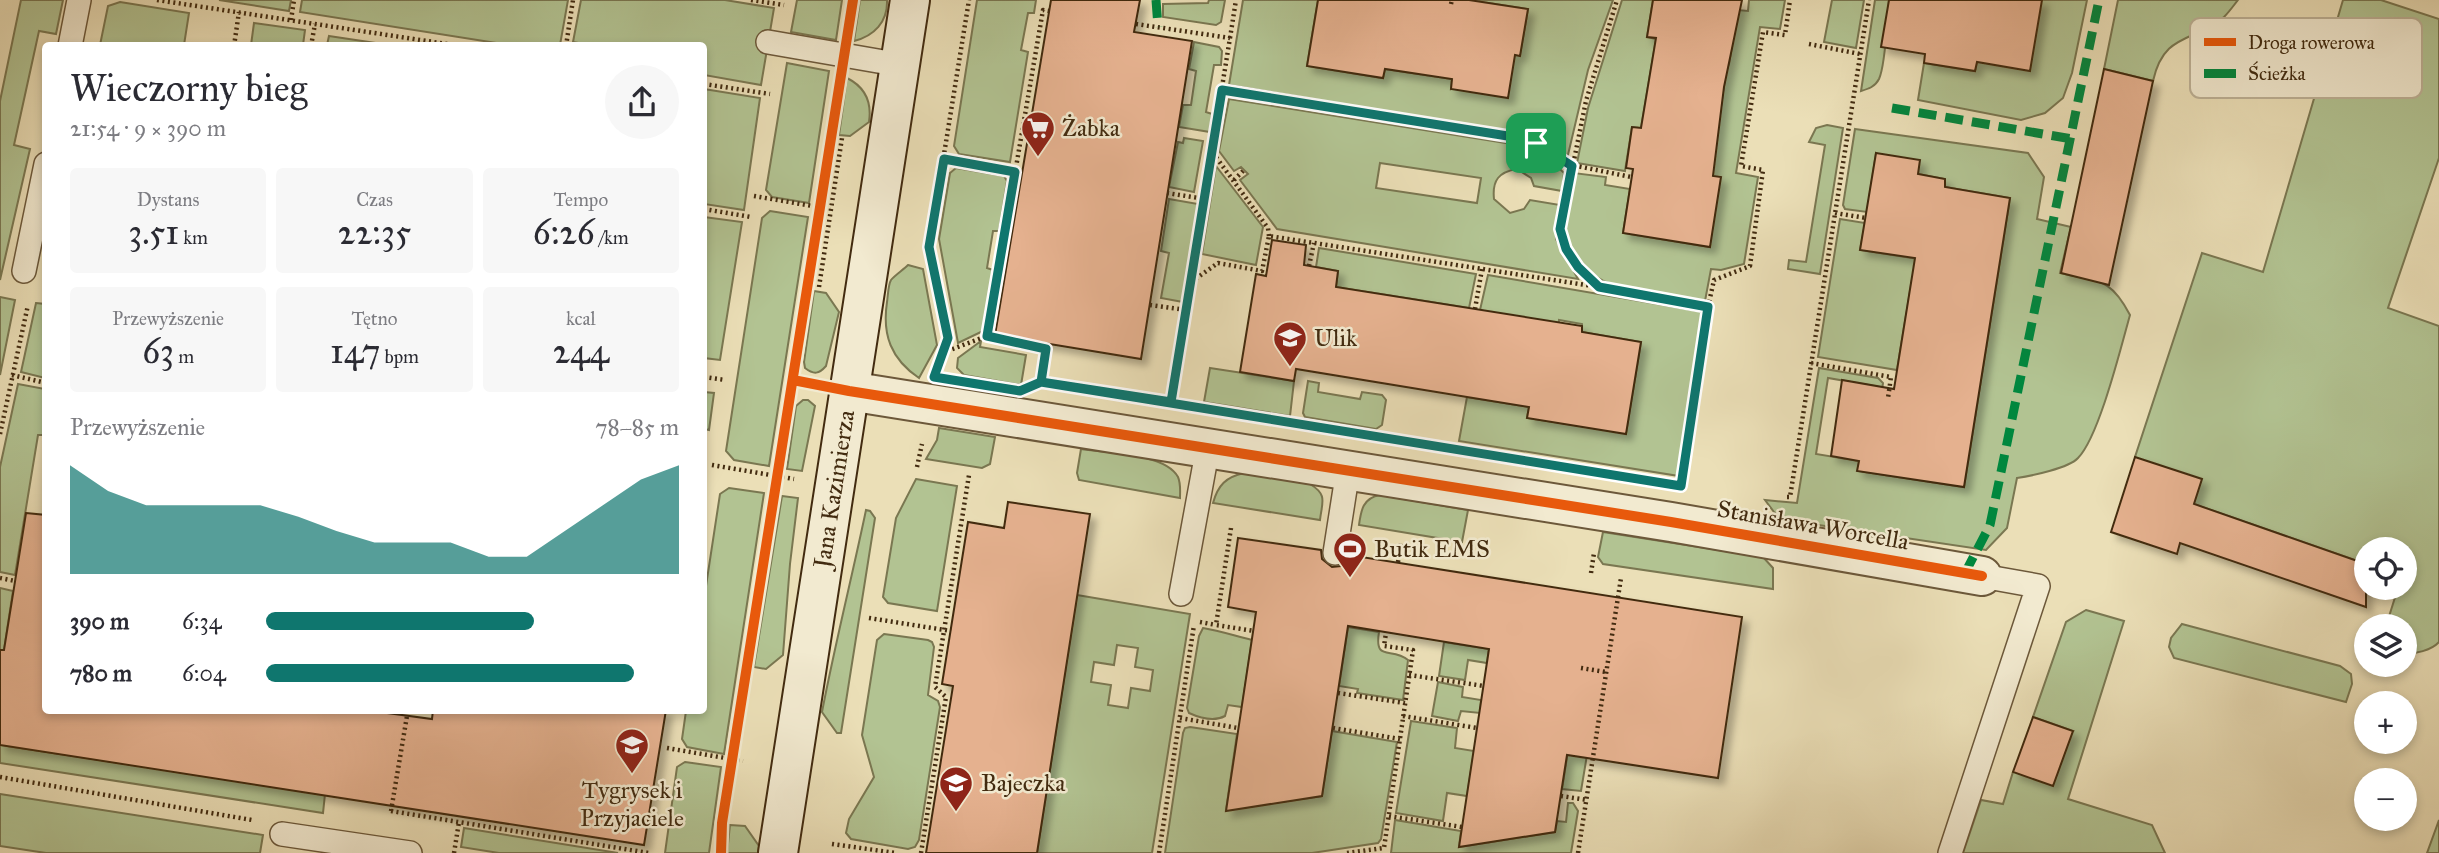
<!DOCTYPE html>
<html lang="pl">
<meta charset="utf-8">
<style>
:root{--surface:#fff;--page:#f7f7f7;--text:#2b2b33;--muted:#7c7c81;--accent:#0f766e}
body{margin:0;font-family:"IM FELL Great Primer",serif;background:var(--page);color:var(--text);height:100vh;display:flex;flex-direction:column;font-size:26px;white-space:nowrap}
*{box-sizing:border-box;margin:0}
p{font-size:23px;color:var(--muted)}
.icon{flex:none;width:38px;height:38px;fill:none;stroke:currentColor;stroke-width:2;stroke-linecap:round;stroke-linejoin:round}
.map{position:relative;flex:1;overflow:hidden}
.side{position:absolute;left:42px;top:42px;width:665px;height:672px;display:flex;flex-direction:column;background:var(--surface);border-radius:7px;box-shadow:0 4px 10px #0003}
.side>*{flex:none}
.buttons{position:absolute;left:2354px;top:537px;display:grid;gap:14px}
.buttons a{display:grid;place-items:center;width:63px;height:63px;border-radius:50%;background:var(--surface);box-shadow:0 4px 10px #0003;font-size:35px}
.pin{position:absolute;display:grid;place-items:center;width:60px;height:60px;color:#fff;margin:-30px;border-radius:14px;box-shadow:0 4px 10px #0006}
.round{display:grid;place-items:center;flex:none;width:74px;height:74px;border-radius:37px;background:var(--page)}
.head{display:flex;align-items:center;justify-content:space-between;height:119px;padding:0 28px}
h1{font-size:38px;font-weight:600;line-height:52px}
.metrics{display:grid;grid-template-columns:repeat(3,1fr);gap:10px;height:119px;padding:7px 28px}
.metrics div{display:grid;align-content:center;border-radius:7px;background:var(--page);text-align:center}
.metrics b{font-size:35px;font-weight:600}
.metrics small{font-size:19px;font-weight:400}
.metrics p{font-size:19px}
.chart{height:196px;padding:14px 28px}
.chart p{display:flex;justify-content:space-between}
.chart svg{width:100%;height:126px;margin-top:7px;fill:var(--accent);opacity:.7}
ul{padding:0 28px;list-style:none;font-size:23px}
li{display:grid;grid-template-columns:112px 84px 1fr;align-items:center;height:52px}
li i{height:18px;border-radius:9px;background:var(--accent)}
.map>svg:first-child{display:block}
.green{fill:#b2c392;stroke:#7a7751;stroke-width:2;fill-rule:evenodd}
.building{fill:#e5b18f;stroke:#422b10;stroke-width:2;filter:url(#shadow)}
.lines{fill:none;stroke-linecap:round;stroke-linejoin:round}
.lane-casing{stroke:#6c583a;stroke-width:26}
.street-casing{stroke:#6c583a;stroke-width:42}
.secondary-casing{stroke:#422b10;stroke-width:42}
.path{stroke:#422b10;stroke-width:4.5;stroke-dasharray:2 3.5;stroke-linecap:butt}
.lane{stroke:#f2ead0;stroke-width:23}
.street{stroke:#f2ead0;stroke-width:38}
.secondary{stroke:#f2ead0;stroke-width:38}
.quiet{stroke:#00873e;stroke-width:9;stroke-dasharray:18 9;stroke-linecap:butt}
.cycleway-casing{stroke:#f2ead0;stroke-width:15}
.cycleway{stroke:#e8590c;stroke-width:10}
.route-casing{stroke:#fff;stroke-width:14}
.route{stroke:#0f766e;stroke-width:9}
.labels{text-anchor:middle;stroke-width:5;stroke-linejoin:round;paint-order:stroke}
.poi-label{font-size:24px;fill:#422b10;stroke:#f2ead0;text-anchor:start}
.street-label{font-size:24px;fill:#422b10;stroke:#f2ead0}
.key{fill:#f2ead0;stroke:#bdb196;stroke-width:2}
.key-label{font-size:19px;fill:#422b10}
</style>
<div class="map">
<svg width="2439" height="853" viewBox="0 0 2439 853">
<defs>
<filter id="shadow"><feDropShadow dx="6" dy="6" stdDeviation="3.5" flood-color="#0004"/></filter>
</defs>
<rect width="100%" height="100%" fill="#ebdfb7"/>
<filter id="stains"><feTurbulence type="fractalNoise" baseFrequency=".00286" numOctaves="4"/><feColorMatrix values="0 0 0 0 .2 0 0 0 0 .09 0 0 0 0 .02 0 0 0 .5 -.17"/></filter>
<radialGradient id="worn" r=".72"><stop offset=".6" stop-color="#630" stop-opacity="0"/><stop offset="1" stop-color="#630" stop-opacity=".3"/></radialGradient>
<path class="green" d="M21 0H63L56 34 39 31 14 145 30 149 0 280V101Z
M219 0H291L289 11Z
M302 0H568L560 45H509L300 12Z
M581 0H725L774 8 761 85 704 75V46H594L573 42Z
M797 0H842L836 40 791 32Z
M860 0H887C888 22 874 36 854 41Z
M977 0H1036L1034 13H1028L1021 50 1028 52 1010 162 959 154 954 146Z
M1209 0H1225L1221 22 1216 25 1163 17V4L1208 3Z
M1243 0H1318L1307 66 1383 78 1385 69 1452 79 1451 89 1515 55H1520L1528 9 1469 0H1613L1588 70 1567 159 1550 145 1526 135 1229 85Z
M1622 0H1653L1647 37 1656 39 1641 128 1632 127 1625 171 1577 163 1588 108Z
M1749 0H1785L1780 29 1760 27 1736 173 1758 177 1744 264 1721 270 1711 269 1705 301 1612 285C1590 276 1570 257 1566 233 1563 218 1572 189 1574 173L1606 177 1605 185 1630 189 1623 233 1710 247 1711 176 1726 72 1729 64 1738 10 1748 11Z
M1832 0H1864L1856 48 1824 42Z
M1875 0H1889C1887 18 1886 64 1879 79 1875 87 1868 89 1861 91Z
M2042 0H2087L2072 73 2063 98 2045 113 2021 120 1918 100 1924 63 1975 71 1977 62Z
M2118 0H2238C2234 5 2229 12 2224 17 2193 43 2164 32 2153 81L2104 69Z
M2343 0H2381L2439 19V158L2388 308 2439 326V642C2432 650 2414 655 2405 652L2404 626H2386L2398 588H2404V550H2366V564L2194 504 2135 457 2202 253 2263 272Z
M120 2 189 13 184 45H100L108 6Z
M254 23 305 30 303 45H251Z
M329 36 389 45H327Z
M1194 42 1219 47 1222 51 1221 65H1214L1206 112 1212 114 1210 132 1179 127 1183 105H1191L1196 71 1189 69Z
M787 63 829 71 809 203 772 197 766 190Z
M847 78C865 87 872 102 869 122L850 136 839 135Z
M704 89 760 98 744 210 704 204Z
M1229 99 1518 145 1545 154 1564 173 1562 191 1534 186 1531 178 1517 169C1499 172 1492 180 1494 199L1510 213 1524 209 1530 200 1560 205 1556 239 1578 279 1277 229 1240 180 1248 174 1241 167 1234 171 1219 151ZM1380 163 1481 178 1477 203 1376 188Z
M1827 125 1843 128 1820 274 1788 269 1789 260 1806 262 1825 145 1809 142 1816 128Z
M1855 129 2028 153 2044 177 2037 219 2071 227 2060 273C2099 282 2110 277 2130 315 2121 347 2099 437 2078 458 2069 468 2031 476 2017 478L2007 528 1986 550 1785 520 1774 512 1765 500 1797 503 1819 368 1878 378 1883 383 1881 397 1874 386 1828 378 1816 454 1859 461 1858 471 1964 487 2010 198 1945 187V179L1918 174 1876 153 1867 212 1845 209 1843 205Z
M1184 138 1203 141 1194 192 1169 187 1178 142 1183 143Z
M1216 166 1263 227 1256 265 1202 254Z
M956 168 1004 176 1007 181 999 231H993L987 268 993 270 983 331 958 343 939 239 950 173Z
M1169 199 1198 204 1183 302 1161 298 1169 253 1161 251Z
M770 211 808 217 769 466 734 460 726 451 762 218Z
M704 217 742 222 720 360 704 358Z
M1840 219 1865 223 1860 250 1919 259 1912 279 1897 370 1818 357Z
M1319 248 1476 274 1469 308 1336 287 1338 271 1316 267Z
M908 265 923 269 937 345 919 378C891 359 882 335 887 302 888 296 888 285 891 280 895 275 903 270 908 265Z
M1488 275 1704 312 1679 476 1459 441 1467 397 1529 407 1527 418 1626 433 1641 342 1582 332V324L1559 320 1558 332 1480 310Z
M814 291 826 293 839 312 826 366C819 374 814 375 805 368L804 362Z
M0 297 15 300 0 375Z
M36 303 45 304V378L21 372Z
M981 341 980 347 1026 355 1021 385 964 375 957 368 958 358Z
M1210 368 1294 381 1290 416 1204 402Z
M1308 381 1319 383 1318 392 1360 399 1362 392 1382 395 1386 400 1382 425 1376 429 1305 417 1303 413Z
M18 384 45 389 44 435H38L15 575 0 572V467Z
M704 392 714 393 709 430 704 429Z
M803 400H808L815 406 802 471 787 469 796 406Z
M939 428 995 437 990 464 982 468 926 459 937 440Z
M1081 449C1106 453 1165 453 1178 477 1181 484 1180 491 1180 498L1079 480 1077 473Z
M1244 473 1310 484C1328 495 1322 502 1320 520L1213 503C1218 485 1226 477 1244 473Z
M916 479 957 486 937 611 888 603 883 597 896 518Z
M729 488 764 493 724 754 687 747 682 739 686 711 704 710V599L720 494Z
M1380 495 1468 510 1462 542 1359 525C1361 510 1363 498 1380 495Z
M782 496 798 498 790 564 783 655 766 669 754 667Z
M866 510 870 511 875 518 841 733H837L822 712C835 644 852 577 866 510Z
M1603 532 1763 557 1773 568V589L1603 564 1598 557Z
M0 588 13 591 4 650H0Z
M1077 595 1190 614 1152 853H1037ZM1117 645 1138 648 1135 667 1153 670 1150 691 1131 688 1128 708 1108 705 1111 685 1091 682 1094 662 1114 665Z
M2086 610 2124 621 2068 799 2152 825 2165 853H1963L1981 800 2003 804 2013 772 2073 731 2033 717 2066 622Z
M2182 624 2340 666 2351 674 2352 684 2346 702 2174 658 2169 647 2171 638Z
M1348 627 1379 632C1374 663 1392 646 1408 660L1403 700 1357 693 1358 689 1339 686Z
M1203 628C1221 631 1235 636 1252 640L1242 707 1228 705 1225 716C1214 722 1200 718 1189 713L1187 708 1199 636Z
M884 634 928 640 932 642 934 647 928 695 938 701 940 707 919 840 915 847 908 849 851 839 846 833 849 819 874 777 862 735 877 640Z
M1444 642 1489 649 1487 663 1468 660 1465 680 1439 676Z
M1580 674 1599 683 1581 791 1562 789Z
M1438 682 1463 687 1462 697 1481 700 1480 713 1461 711 1458 721 1432 716Z
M1411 721 1457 728 1455 748 1474 751 1467 796 1447 793 1443 821 1396 813Z
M1190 727 1237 734 1226 810 1322 796 1332 731 1397 742 1381 839 1378 843 1312 853H1165L1183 733 1185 728Z
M0 745 325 794 323 813 0 763Z
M685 762 721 767 709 853H665L677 767Z
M0 794 263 835 260 853H46L0 846Z
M1568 803H1573L1578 811 1571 853H1391L1395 820 1461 831 1459 847 1555 832 1557 821 1566 822Z
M2439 820V853H2427Z
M730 825 745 826 759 846 758 853H727Z
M464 828 618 853H499L461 847Z"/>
<path class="building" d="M1051 0H1140L1134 32 1192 41 1141 359 995 335Z
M1318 0H1469L1528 9 1520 56 1515 55 1508 98 1451 89 1452 79 1385 69 1383 78 1307 66Z
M1653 0H1742L1724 87 1713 176 1721 177 1710 247 1623 233 1633 169 1626 168 1632 127 1641 128 1656 38 1647 37Z
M1889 0H2042L2030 71 1977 62 1975 71 1924 63 1925 54 1881 47Z
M2104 69 2153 81 2109 285 2061 273Z
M1876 153 1920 160 1918 174 1945 179V187L2010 198 1964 487 1857 471 1859 461 1831 456 1842 380 1894 389 1915 258 1860 250Z
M1272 240 1306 245 1304 265 1338 271 1336 287 1582 326V332L1641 342 1626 434 1527 418 1529 407 1467 397 1296 369 1294 381 1240 372 1256 274 1266 276Z
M2135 457 2202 479 2194 504 2366 564V607L2180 543 2177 554 2111 532Z
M1008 502 1090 514 1037 853H926L953 686 942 684 968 522 1004 528Z
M26 513 46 515V710H365L432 719 433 710H666L644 845 0 745V650H4Z
M1238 538 1321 550 1322 559 1332 567 1341 566 1346 561 1349 555 1742 617 1718 778 1567 755 1555 832 1459 847 1489 649 1348 626 1322 796 1226 811 1256 612 1228 607Z
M2033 717 2073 731 2053 786 2013 772Z"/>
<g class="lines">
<g class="lane-casing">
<path id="lane" d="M768 42 901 65
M70 46 79 0
M24 271 46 164
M1335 553 1348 470
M1181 594 1208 447
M282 834 410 853
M1950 853 2038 586 1982 576"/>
</g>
<g class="street-casing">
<path id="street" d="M849 391 1671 522 1982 576"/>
</g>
<g class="secondary-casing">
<path id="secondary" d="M778 853 910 0"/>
</g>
<path class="path" d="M157 0 460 46
M751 0 784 5
M1451 4 1452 0
M291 20 294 0
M1136 24 1230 38 1171 401
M1230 38 1236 0
M1809 44 1860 54
M234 46 239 12
M311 46 315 24
M566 46 573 0
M704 84 770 94
M1222 90 1520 138 1536 143 1572 165 1631 177
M1213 153 1268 228 1269 236
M944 159 1015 172
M1234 180 1244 170
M1167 193 1205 199
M754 196 830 209
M704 209 751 217
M1835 213 1866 218
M1309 266 1314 243
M1191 282 1218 263 1262 271 1269 236 1599 287 1708 307 1682 482
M819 287 842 138
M1599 287C1580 269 1568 254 1560 229L1586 101 1617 0
M1150 305 1186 310
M1708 307 1714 280 1750 266 1763 170 1741 166 1763 32 1785 35 1790 0
M1475 309 1482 269
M987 336 1043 10 1049 11
M942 353 987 336 1046 349 1041 381
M939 362 948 338 929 247 969 0
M1811 363 1891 377 1888 398
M12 375 46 383
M704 377 725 380
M0 434 28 305
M712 465 794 479
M917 467 922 444
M1787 497H1790L1869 0
M1231 528 1216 625 1254 631
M1398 562 1401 543
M1591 573 1594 553
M0 578 15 581
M869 618 951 631
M1200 622 1216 625
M1581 668 1606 672
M1409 675 1484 686
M1338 693 1405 703
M1403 716 1477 728
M1180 718 1238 728
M1333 728 1400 739
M667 748 743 761
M0 777 252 820
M1561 796 1587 800
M391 811 649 853
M391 811 408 710
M1389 816 1462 827
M832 844 896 853
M454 853 459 822
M921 853 946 697 935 687 969 475
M1159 853 1194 625
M1347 853 1384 848 1413 650 1384 646 1386 633
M1578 853 1621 578"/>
<use href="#lane" class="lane"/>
<use href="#street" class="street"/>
<use href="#secondary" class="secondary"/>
<path class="quiet" d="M1156 0 1158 27
M1892 108 2072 139
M1965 573 1990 525 2099 0"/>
<g class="cycleway-casing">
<path id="cycleway" d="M793 380 849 391 1671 522 1982 576
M721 853 722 823 853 0"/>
</g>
<use href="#cycleway" class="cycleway"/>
</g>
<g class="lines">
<g class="route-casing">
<path id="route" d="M1536 143 1520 138 1222 90 1171 402 1041 382 1046 349 987 336 1015 172 944 159 929 247 948 338 934 377 1020 391 1041 382 1681 486 1708 307 1599 287 1578 267 1566 249 1560 229 1572 166 1536 143"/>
</g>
<use href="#route" class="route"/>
</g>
<defs>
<g id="supermarket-pin" transform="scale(1.75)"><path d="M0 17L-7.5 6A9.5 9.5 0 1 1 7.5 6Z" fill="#8f2418" stroke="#f2ead0"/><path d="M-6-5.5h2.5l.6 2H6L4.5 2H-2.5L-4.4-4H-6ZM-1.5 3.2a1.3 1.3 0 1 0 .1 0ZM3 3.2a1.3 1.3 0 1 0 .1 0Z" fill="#fff"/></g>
<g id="school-pin" transform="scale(1.75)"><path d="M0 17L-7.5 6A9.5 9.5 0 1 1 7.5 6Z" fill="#8f2418" stroke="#f2ead0"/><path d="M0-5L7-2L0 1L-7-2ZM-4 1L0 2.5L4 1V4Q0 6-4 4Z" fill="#fff"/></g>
<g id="stadium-pin" transform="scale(1.75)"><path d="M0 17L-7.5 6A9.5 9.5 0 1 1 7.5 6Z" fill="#8f2418" stroke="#f2ead0"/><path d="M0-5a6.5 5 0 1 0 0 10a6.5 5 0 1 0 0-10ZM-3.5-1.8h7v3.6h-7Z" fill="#fff"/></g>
</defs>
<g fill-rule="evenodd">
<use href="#supermarket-pin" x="1038" y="128"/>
<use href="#school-pin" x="1290" y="338"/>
<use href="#stadium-pin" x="1350" y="549"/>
<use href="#school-pin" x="632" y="745"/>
<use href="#school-pin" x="956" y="783"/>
</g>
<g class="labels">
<g class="poi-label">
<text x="1062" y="136">Żabka</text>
<text x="1314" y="346">Ulik</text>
<text x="1374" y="557">Butik EMS</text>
<text x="981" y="791">Bajeczka</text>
<text x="632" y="798" text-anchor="middle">Tygrysek i<tspan x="632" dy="28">Przyjaciele</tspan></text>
</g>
<g class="street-label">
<text transform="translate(834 489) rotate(-81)" y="8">Jana Kazimierza</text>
<text transform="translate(1813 525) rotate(10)" y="8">Stanisława Worcella</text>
</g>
</g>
<rect x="2190" y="18" width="232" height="80" rx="10" class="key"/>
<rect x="2204" y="38" width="32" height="8" fill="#e8590c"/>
<rect x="2204" y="69" width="32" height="9" fill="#00873e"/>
<g class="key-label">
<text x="2248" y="49">Droga rowerowa</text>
<text x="2248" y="80">Ścieżka</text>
</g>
<rect width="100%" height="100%" filter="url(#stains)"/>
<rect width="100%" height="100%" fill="url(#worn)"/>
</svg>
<div class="buttons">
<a><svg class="icon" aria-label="locate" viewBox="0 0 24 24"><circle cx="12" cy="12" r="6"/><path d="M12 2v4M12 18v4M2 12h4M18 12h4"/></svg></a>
<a><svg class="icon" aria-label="layers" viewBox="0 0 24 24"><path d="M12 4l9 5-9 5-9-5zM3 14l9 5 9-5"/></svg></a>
<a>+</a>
<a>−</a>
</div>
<div class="pin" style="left:1536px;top:143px;background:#1e9e55"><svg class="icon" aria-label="arrive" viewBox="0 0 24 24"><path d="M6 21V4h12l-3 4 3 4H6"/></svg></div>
<section class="side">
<div class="head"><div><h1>Wieczorny bieg</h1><p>21:54 · 9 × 390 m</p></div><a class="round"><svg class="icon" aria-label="share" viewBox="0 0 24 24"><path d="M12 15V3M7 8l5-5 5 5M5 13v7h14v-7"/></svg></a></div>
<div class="metrics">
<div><p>Dystans</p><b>3.51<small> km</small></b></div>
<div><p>Czas</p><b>22:35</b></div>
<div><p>Tempo</p><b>6:26<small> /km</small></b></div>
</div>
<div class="metrics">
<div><p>Przewyższenie</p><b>63<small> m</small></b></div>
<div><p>Tętno</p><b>147<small> bpm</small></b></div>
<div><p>kcal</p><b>244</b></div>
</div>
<div class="chart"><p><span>Przewyższenie</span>78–85 m</p>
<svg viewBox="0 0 160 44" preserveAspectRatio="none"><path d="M0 44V6L10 15L20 20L30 20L40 20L50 20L60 24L70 29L80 33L90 33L100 33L110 38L120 38L130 29L140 20L150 11L160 6V44z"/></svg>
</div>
<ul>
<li><b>390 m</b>6:34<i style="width:65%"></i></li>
<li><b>780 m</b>6:04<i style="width:89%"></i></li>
</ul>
</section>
</div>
